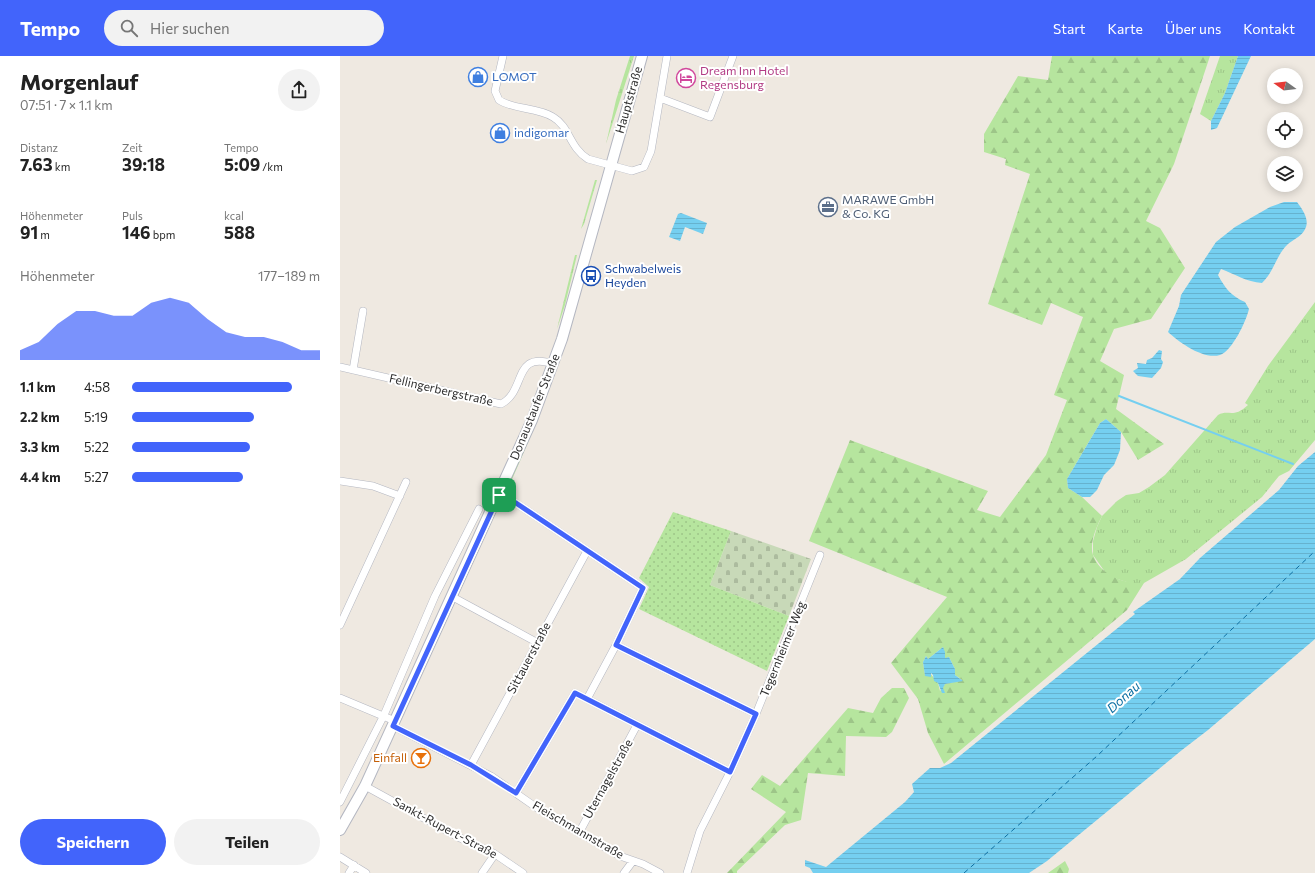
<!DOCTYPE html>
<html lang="de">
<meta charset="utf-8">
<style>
:root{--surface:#fff;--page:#f2f2f2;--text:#222;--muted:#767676;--accent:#4264fb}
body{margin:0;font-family:Commissioner,sans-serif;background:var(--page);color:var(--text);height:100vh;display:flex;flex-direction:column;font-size:15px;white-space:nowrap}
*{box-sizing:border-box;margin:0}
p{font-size:13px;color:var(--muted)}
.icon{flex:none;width:22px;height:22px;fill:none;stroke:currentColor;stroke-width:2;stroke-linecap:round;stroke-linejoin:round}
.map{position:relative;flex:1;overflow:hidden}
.panel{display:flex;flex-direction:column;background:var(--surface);width:340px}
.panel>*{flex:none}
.needle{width:26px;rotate:285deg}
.fabs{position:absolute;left:927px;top:12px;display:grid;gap:8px}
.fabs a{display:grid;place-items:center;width:36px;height:36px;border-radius:50%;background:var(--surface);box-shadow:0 2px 10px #0003;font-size:20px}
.pin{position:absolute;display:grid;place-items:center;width:34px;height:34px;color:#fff;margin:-17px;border-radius:8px;box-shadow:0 2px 6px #0006}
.round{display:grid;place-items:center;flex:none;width:42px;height:42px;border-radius:21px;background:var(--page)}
.headline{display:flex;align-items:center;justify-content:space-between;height:68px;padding:0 20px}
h1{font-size:22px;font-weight:700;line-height:30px}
.figures{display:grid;grid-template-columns:repeat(3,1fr);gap:6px;height:68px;padding:4px 20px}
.figures div{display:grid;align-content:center}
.figures b{font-size:17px;font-weight:700}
.figures small{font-size:11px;font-weight:400}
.figures p{font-size:11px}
.chart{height:112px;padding:8px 20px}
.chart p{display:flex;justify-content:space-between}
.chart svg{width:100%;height:72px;margin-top:4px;fill:var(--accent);opacity:.7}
.cta{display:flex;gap:8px;margin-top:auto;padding:8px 20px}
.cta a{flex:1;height:46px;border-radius:24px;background:var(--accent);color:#fff;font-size:16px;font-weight:700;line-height:46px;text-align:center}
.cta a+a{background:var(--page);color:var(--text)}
ul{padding:0 20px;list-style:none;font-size:13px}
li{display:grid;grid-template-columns:64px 48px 1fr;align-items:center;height:30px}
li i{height:10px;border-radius:5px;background:var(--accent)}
header{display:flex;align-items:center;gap:24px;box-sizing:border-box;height:56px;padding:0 20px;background:var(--accent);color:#fff}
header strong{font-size:19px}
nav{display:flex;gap:22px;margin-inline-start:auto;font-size:14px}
.search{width:280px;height:36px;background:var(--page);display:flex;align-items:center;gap:10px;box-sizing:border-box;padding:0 14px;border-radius:22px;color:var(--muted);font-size:15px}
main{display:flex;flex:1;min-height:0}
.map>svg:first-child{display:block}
.grass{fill:url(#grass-tufts)}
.forest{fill:url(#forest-firs);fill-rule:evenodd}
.cemetery{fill:url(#cemetery-stones)}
.park{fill:url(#park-dots)}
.water{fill:url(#water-rules)}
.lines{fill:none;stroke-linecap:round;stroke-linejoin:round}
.stream{stroke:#75cff0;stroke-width:2}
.ferry{stroke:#0d6fa3;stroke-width:1;stroke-dasharray:5 4;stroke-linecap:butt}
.street-casing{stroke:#b4b7c1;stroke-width:8}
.secondary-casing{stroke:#b4b7c1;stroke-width:12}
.street{stroke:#fff;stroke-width:7}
.secondary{stroke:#fff;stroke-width:10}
.route-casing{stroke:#fff;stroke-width:8}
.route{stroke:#4264fb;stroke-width:5}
.labels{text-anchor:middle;stroke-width:4;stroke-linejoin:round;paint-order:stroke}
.hotel-label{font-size:12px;fill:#b23c85;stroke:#fff;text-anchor:start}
.shop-label{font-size:12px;fill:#366cbe;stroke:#fff;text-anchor:start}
.street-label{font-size:12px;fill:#2e2e2e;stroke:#fff}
.service-label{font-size:12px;fill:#4e5e75;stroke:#fff;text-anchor:start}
.transit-label{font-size:12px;fill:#164399;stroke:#fff;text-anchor:start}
.food-label{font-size:12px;fill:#c56008;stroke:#fff;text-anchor:end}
.water-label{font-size:13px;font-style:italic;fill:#0d6fa3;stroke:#fff}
</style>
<header>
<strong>Tempo</strong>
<div class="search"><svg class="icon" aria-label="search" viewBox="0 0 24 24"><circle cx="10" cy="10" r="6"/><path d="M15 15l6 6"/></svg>Hier suchen</div>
<nav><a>Start</a><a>Karte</a><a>Über uns</a><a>Kontakt</a></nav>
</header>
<main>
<section class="panel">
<div class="headline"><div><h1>Morgenlauf</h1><p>07:51 · 7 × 1.1 km</p></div><a class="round"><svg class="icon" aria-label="share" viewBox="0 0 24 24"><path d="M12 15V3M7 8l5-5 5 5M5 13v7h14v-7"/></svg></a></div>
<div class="figures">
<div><p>Distanz</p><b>7.63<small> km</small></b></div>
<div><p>Zeit</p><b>39:18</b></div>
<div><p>Tempo</p><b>5:09<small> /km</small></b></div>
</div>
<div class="figures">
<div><p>Höhenmeter</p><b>91<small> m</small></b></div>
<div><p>Puls</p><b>146<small> bpm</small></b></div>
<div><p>kcal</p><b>588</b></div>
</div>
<div class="chart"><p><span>Höhenmeter</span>177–189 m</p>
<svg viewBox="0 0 160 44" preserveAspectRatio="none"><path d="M0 44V38L10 33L20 22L30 14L40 14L50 17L60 17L70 9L80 6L90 9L100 19L110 27L120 30L130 30L140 33L150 38L160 38V44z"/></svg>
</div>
<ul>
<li><b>1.1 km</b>4:58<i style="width:85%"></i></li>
<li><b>2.2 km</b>5:19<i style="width:65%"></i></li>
<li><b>3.3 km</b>5:22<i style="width:63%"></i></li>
<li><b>4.4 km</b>5:27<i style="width:59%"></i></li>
</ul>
<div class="cta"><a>Speichern</a><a>Teilen</a></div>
</section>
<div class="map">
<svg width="975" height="817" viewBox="0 0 975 817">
<defs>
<pattern id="grass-tufts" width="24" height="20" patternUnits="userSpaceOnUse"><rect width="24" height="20" fill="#b6e59e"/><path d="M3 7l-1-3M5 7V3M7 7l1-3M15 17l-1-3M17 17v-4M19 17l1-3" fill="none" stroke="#9dc588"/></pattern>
<pattern id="forest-firs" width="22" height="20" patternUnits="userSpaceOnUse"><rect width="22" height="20" fill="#b6e59e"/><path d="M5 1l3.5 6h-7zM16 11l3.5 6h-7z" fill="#9dc588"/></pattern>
<pattern id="cemetery-stones" width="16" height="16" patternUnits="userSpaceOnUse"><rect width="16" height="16" fill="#c8d9b8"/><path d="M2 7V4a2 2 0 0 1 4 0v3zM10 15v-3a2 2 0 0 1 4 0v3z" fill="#acbb9e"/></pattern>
<pattern id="park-dots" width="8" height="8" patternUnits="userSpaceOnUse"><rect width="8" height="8" fill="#b6e59e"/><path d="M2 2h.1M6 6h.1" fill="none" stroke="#9dc588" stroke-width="1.8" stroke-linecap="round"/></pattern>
<pattern id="water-rules" width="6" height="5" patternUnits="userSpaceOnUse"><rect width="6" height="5" fill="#75cff0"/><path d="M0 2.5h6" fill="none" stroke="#66b2ce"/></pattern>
</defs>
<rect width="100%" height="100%" fill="#efe9e1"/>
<path class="grass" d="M290 0H294L266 88 276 44Z
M880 0H898L885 37 871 65 860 58Z
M255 124H257L244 168 241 173Z
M235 199H237L225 249 217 273Z
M975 246V384L949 415 939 420 922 441 846 503 804 527 793 528 771 521 765 516 753 499V485L757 471 762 460 777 445 786 439 799 437 809 431 825 419 878 359C889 353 893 363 908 349L905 347 928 310Z
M199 356V361L167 435 164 436Z"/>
<path class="forest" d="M712 0H870L834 108 806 165 820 172 845 212 811 263 774 273 760 305 784 319 776 353 824 388 798 404 781 376 766 363 760 367 727 423 728 432 742 441 762 460C757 470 749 487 753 499 761 520 784 528 804 527L787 554 604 708 588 677 578 643 551 607 607 541 469 485 510 384 648 435 637 454 660 461 706 399 727 344 714 339 743 261 711 247 702 269 648 248 690 118 665 109 666 103 644 96V78L678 20 708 24ZM603 591 605 603 609 601 615 613V619L622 624 605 628 600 635 598 627 590 617 585 619 583 606 586 600 588 603Z
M552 632H564L569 642 552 676 546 681 506 680 505 720 468 717 461 764 445 769 397 815V817H387L446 756 411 733 422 719 440 730 508 652 533 657 541 642Z
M725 805 729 813 728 817H708Z"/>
<path class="cemetery" d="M391 475 471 503 449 560 370 529Z"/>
<path class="park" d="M333 456 391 475 370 529 449 560 427 615 299 553 309 531 299 522Z"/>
<path class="water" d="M898 0H911L877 72 871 74V65L885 37Z
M944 146H957C962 153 969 162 966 171 963 180 954 183 948 188 936 199 934 216 922 227 906 226 895 218 881 213L878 219C885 232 891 240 905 246L909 253C906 266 892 295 880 299 863 304 839 286 828 276L839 250 841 239 876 186 895 171 930 151Z
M341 157 367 167 363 178 345 171 340 185 329 181 338 158Z
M819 294 822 295 821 303 823 306 821 312 812 322 798 320 793 315 798 312 797 307 806 308 807 304 812 302Z
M766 363 781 376 780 394 774 409 764 419 757 434 750 441H742L728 432 727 423 760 367Z
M975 396V583L868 674 842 694 707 805 689 817H473L470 812 465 810V804L486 811 565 746 574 736 572 728 590 712H600L611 707 795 558 793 556 840 523 860 502 939 434 958 410Z
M603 591 605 596V602L609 601 615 613V619L623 625 605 628 603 632 605 637H602L598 627 594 625 593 619 591 617V621L585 620 583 606 586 600 588 603Z"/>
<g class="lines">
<path class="stream" d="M779 340 953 408"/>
<path class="ferry" d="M624 817 757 700 975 495"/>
<g class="street-casing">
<path id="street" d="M163 0 155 35 159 44C174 54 197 51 213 61 230 71 229 91 248 103L292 115 304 111 311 95 327 0
M320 42 370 61 393 0
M0 311 161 348C187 335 172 294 214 308
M13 314 23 255
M0 425 33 430 60 440
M159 439 176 447 303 532 276 589 247 643 235 637 176 737
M111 540 198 587
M0 569 66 426
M276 589 416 658
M0 642 55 665
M247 643 390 716
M53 670 151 720 200 754 280 800 303 808 320 817
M131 709 247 495
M25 730 118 781 155 798 183 817
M0 746 44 659 95 540 139 453
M239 777 297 669
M0 801 26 817
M9 817 14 809
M142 817 155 798
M284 817 293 805
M347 817 360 775 390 716 416 658 480 499"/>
</g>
<g class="secondary-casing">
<path id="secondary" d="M0 774 25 730 192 364 222 283 302 0"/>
</g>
<use href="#street" class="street"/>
<use href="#secondary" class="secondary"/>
</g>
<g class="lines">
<g class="route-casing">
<path id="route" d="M159 439 176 447 303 532 276 589 416 658 390 716 235 637 176 737 131 709 53 670Z"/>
</g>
<use href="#route" class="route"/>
</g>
<defs>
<g id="shop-ring" transform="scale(1)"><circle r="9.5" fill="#fff" stroke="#3f7fe0" stroke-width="1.5"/><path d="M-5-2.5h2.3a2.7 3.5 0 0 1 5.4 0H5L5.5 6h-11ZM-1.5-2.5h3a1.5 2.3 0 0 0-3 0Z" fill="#3f7fe0"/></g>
<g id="hotel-ring" transform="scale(1)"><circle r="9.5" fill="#fff" stroke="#d1479c" stroke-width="1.5"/><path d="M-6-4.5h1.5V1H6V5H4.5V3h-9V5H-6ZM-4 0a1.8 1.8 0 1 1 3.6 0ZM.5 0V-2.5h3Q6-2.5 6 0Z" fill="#d1479c"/></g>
<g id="office-ring" transform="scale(1)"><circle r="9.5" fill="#fff" stroke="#5c6f8a" stroke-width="1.5"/><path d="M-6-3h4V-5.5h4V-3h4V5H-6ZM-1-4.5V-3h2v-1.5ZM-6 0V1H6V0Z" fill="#5c6f8a"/></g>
<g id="bus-ring" transform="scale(1)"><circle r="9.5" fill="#fff" stroke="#1a4fb4" stroke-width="1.5"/><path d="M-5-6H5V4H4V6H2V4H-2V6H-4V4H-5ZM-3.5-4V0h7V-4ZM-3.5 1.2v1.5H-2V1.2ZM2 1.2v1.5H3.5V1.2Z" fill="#1a4fb4"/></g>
<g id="bar-ring" transform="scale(1)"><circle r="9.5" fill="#fff" stroke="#e8710a" stroke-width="1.5"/><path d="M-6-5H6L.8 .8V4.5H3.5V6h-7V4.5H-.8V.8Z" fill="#e8710a"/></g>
</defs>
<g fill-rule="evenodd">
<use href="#shop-ring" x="138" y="21"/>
<use href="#hotel-ring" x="346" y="22"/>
<use href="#shop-ring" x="160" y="77"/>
<use href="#office-ring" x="488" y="151"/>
<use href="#bus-ring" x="251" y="220"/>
<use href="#bar-ring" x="81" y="702"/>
</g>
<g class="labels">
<g class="hotel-label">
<text x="360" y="19">Dream Inn Hotel<tspan x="360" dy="14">Regensburg</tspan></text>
</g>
<g class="shop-label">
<text x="152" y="25">LOMOT</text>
<text x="174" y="81">indigomar</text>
</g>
<g class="street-label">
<text transform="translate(289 44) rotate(-74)" y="4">Hauptstraße</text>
<text transform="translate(101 334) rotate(13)" y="4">Fellingerbergstraße</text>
<text transform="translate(195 351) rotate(-68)" y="4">Donaustaufer Straße</text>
<text transform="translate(443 593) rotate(-68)" y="4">Tegernheimer Weg</text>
<text transform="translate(189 602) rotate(-62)" y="4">Sittauerstraße</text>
<text transform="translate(268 723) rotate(-61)" y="4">Uternagelstraße</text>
<text transform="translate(105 772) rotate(28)" y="4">Sankt-Rupert-Straße</text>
<text transform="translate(238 774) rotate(30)" y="4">Fleischmannstraße</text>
</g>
<g class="service-label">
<text x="502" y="148">MARAWE GmbH<tspan x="502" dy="14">&amp; Co. KG</tspan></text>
</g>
<g class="transit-label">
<text x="265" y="217">Schwabelweis<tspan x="265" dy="14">Heyden</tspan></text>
</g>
<g class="food-label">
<text x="67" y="706">Einfall</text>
</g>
<g class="water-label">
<text transform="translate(783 641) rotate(-42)" y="5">Donau</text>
</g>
</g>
</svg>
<div class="fabs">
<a><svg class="needle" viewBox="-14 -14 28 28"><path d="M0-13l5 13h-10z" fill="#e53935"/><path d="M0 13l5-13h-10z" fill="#767676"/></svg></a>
<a><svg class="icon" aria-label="locate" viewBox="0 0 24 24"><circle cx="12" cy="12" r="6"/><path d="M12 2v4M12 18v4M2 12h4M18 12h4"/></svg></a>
<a><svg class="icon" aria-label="layers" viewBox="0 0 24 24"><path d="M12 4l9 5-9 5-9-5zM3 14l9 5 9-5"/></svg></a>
</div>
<div class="pin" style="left:159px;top:439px;background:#1e9e55"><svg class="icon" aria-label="arrive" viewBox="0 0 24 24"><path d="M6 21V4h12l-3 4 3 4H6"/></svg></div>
</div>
</main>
